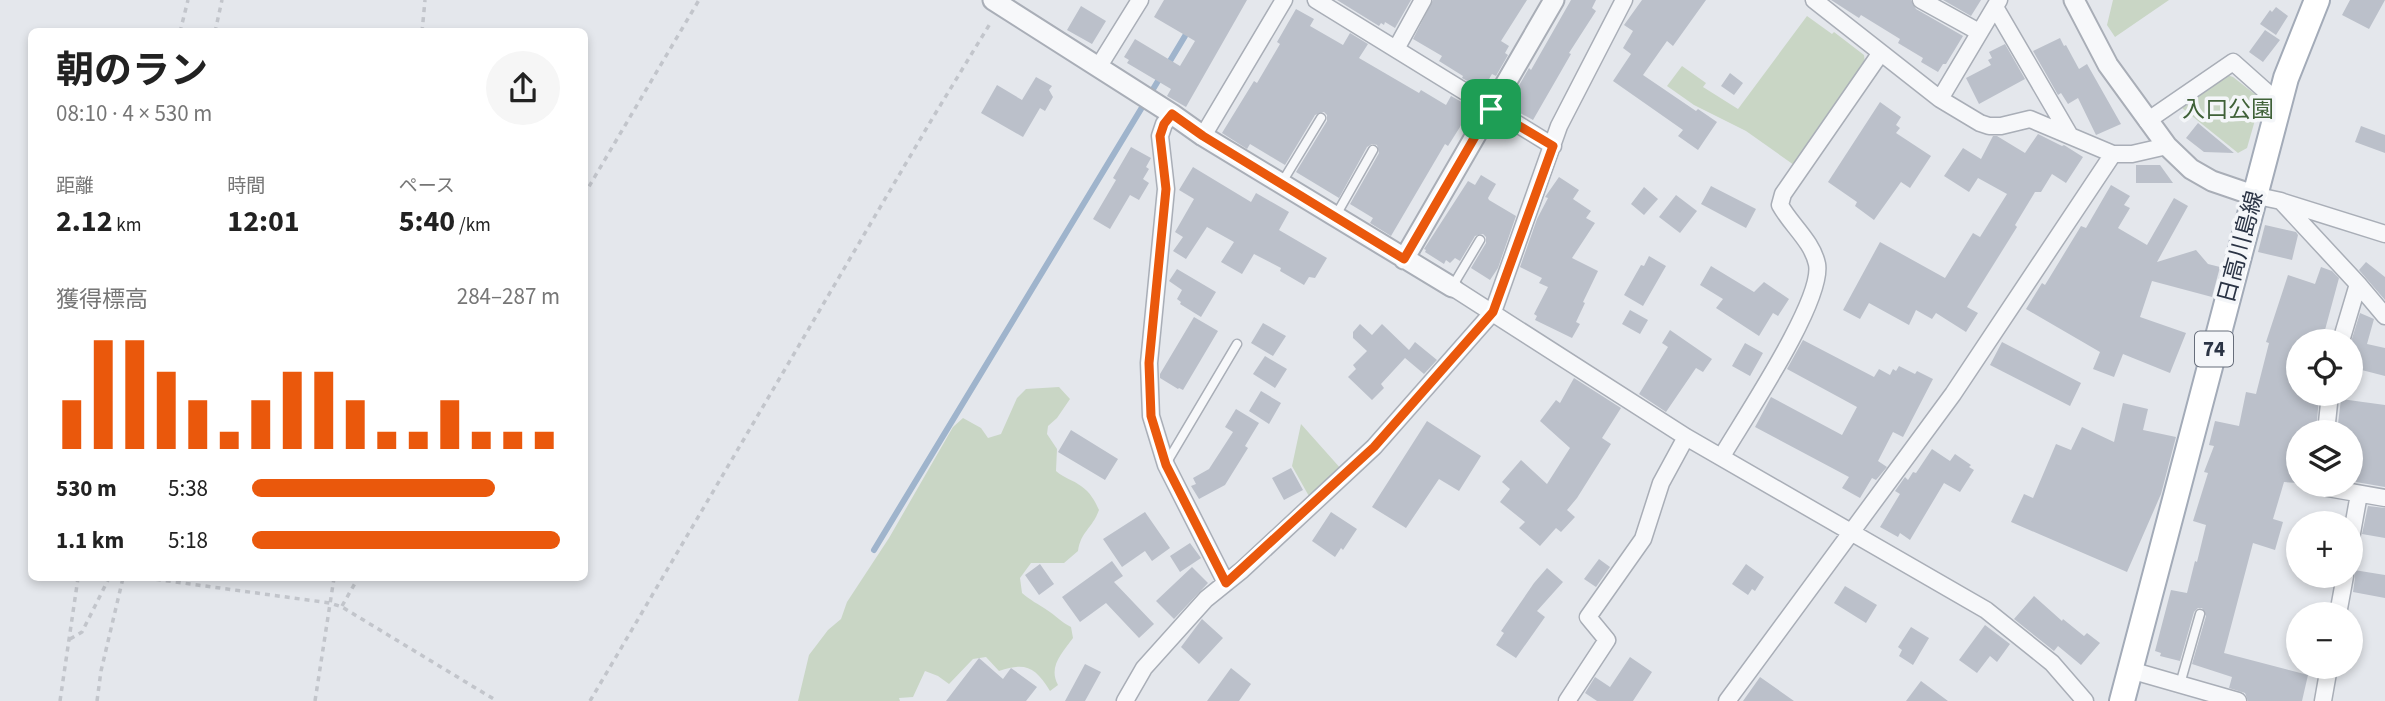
<!DOCTYPE html>
<html lang="ja">
<meta charset="utf-8">
<style>
:root{--surface:#fff;--page:#f6f6f6;--text:#222;--muted:#767676;--accent:#ea580c}
body{margin:0;font-family:"Source Sans 3","Noto Sans JP",sans-serif;background:var(--page);color:var(--text);height:100vh;display:flex;flex-direction:column;font-size:26px;white-space:nowrap}
*{box-sizing:border-box;margin:0}
p{font-size:23px;color:var(--muted)}
.icon{flex:none;width:38px;height:38px;fill:none;stroke:currentColor;stroke-width:2;stroke-linecap:round;stroke-linejoin:round}
.map{position:relative;flex:1;overflow:hidden}
.details{position:absolute;left:28px;top:28px;width:560px;height:553px;display:flex;flex-direction:column;background:var(--surface);border-radius:10px;box-shadow:0 4px 10px #0003}
.details>*{flex:none}
.controls{position:absolute;left:2286px;top:329px;display:grid;gap:14px}
.controls a{display:grid;place-items:center;width:77px;height:77px;border-radius:50%;background:var(--surface);box-shadow:0 4px 10px #0003;font-size:35px}
.pin{position:absolute;display:grid;place-items:center;width:60px;height:60px;color:#fff;margin:-30px;border-radius:14px;box-shadow:0 4px 10px #0006}
.round{display:grid;place-items:center;flex:none;width:74px;height:74px;border-radius:37px;background:var(--page)}
.overview{display:flex;align-items:center;justify-content:space-between;height:119px;padding:0 28px}
h1{font-size:38px;font-weight:700;line-height:52px}
.stats{display:grid;grid-template-columns:repeat(3,1fr);gap:10px;height:119px;padding:7px 28px}
.stats div{display:grid;align-content:center}
.stats b{font-size:30px;font-weight:700}
.stats small{font-size:19px;font-weight:400}
.stats p{font-size:19px}
.chart{height:196px;padding:14px 28px}
.chart p{display:flex;justify-content:space-between}
.chart svg{width:100%;height:126px;margin-top:7px;stroke:var(--accent);stroke-width:6}
ul{padding:0 28px;list-style:none;font-size:23px}
li{display:grid;grid-template-columns:112px 84px 1fr;align-items:center;height:52px}
li i{height:18px;border-radius:9px;background:var(--accent)}
.map>svg:first-child{display:block}
.green{fill:#c9d6c5}
.lines{fill:none;stroke-linecap:round;stroke-linejoin:round}
.stream{stroke:#9fb4cc;stroke-width:6}
.building{fill:#bbc0ca}
.service-casing{stroke:#a9aeb7;stroke-width:11}
.minor-casing{stroke:#a9aeb7;stroke-width:19}
.tertiary-casing{stroke:#a9aeb7;stroke-width:23}
.primary-casing{stroke:#a3abb8;stroke-width:28}
.path{stroke:#c2c5cb;stroke-width:3.5;stroke-dasharray:5 5;stroke-linecap:butt}
.service{stroke:#f7f8fa;stroke-width:8}
.minor{stroke:#f7f8fa;stroke-width:16}
.tertiary{stroke:#f7f8fa;stroke-width:19}
.primary{stroke:#fff;stroke-width:24}
.route-casing{stroke:#fff;stroke-width:14}
.route{stroke:#ea580c;stroke-width:9}
.labels{text-anchor:middle;stroke-width:7;stroke-linejoin:round;paint-order:stroke}
.shield{fill:#f4f6f9;stroke:#676e7b;stroke-width:2}
.shield-label{font-size:21px;font-weight:bold;fill:#2b3445}
.park-label{font-size:23px;fill:#3f6138;stroke:#f4f6f9}
.street-label{font-size:23px;fill:#2b3445;stroke:#f4f6f9}
</style>
<div class="map">
<svg width="2385" height="701" viewBox="0 0 2385 701">
<rect width="100%" height="100%" fill="#e4e7ec"/>
<path class="green" d="M2113 0H2169L2115 37 2107 25Z
M1807 16 1832 34 1834 32 1864 55 1865 63 1794 165 1746 131 1694 105 1667 86 1682 66 1706 83 1703 87 1738 109Z
M2227 75 2233 77 2261 99 2247 148 2238 153 2182 108Z
M1059 387 1070 399 1057 418 1048 426 1047 434 1057 449 1056 471C1064 478 1073 480 1081 486 1090 492 1095 501 1099 510 1092 529 1081 531 1078 551L1064 563H1031L1020 578 1022 593C1030 600 1038 604 1047 610 1055 615 1061 622 1071 627L1073 638C1062 653 1048 667 1058 685L1050 691C1035 667 1026 662 999 671L986 657 973 659 949 684 938 676 925 671 913 697 899 698 900 701H798L809 655 828 630 841 619 847 602 889 538 953 427 963 418 981 428 988 438 1001 434 1017 398 1026 389Z
M1301 424 1342 470 1310 498 1292 466Z"/>
<g class="lines">
<path class="stream" d="M1167 66 1188 31
M874 550 1161 76"/>
</g>
<path class="building" d="M1164 0H1247L1186 107 1167 96 1171 89 1127 63 1129 60 1124 57 1135 39 1180 66 1195 41 1154 17Z
M1337 0H1411L1395 28 1385 22 1384 25 1381 23 1379 26Z
M1433 0H1527L1501 41 1509 46 1505 53 1508 55 1496 76 1492 74 1485 86 1481 83 1478 87 1462 78 1463 76 1439 61 1442 56 1413 39Z
M1571 0H1596L1592 8 1596 11 1569 53 1571 54 1533 120 1511 108 1521 91 1517 89 1529 68 1531 70Z
M1642 0H1706L1673 46 1667 41 1643 75 1696 111 1698 109 1717 122 1698 150 1678 136 1683 130 1613 81 1631 54 1623 48 1633 31 1624 25Z
M1831 0H1911L1916 9 1963 36 1946 64H1943L1938 72 1921 62 1923 58 1898 43 1900 39 1861 15 1859 18Z
M1943 0H1981L1971 16Z
M2350 0H2385L2369 29 2342 15Z
M1081 6 1106 21 1092 44 1067 30Z
M2276 7 2288 16 2276 35 2260 24 2270 10 2272 12Z
M1296 9 1314 19 1310 26 1343 45 1350 33 1368 44 1359 58 1419 93 1421 90 1446 105 1451 96 1467 105 1465 109 1468 111 1460 127 1448 146 1445 144 1391 236 1370 223 1373 218 1350 204 1379 153 1377 145 1372 144 1367 147 1339 198 1296 172 1327 121V115L1324 112 1315 115 1285 165 1250 144 1247 149 1222 133 1254 81 1257 83 1280 44 1277 42Z
M2265 30 2280 40 2263 62 2249 52Z
M2060 38 2064 46 2066 45 2079 69 2087 64 2121 124 2096 135 2078 98 2068 104 2061 93 2058 95 2033 51Z
M2005 44 2025 79 1979 104 1966 78 1991 65 1988 60 1992 58 1989 52Z
M1730 73 1743 83 1734 95 1721 86Z
M1036 77 1052 86 1049 90 1053 97 1045 111 1040 108 1023 137 981 113 997 85 1022 100Z
M1880 102 1901 117 1896 125 1900 128 1896 133 1931 156 1910 188 1901 182 1874 220 1855 206 1857 202 1828 182Z
M2198 123 2234 153 2204 152 2186 138Z
M2361 126 2385 135V153L2355 142Z
M2038 134 2062 146 2064 145 2083 157 2066 183 2052 174 2041 192H2035L2015 225 2017 227 1967 307 1978 313 1966 332 1936 313 1932 319 1916 310 1909 325 1869 303 1860 319 1843 310 1880 242 1945 278 1973 233 1980 237 2007 194 1978 178 1969 192 1944 176 1963 148 1981 159 1993 136H1997L2025 153Z
M1131 147 1151 158 1146 167 1149 169 1143 179 1149 183 1139 200 1130 195 1110 229 1093 219 1116 180 1113 178Z
M2136 165H2160L2173 183H2136Z
M1193 167 1251 202 1256 193 1289 212 1279 230 1327 258 1315 278 1309 277 1304 285 1280 271 1281 268 1254 254 1242 274 1221 262 1234 242 1207 227 1186 259 1173 251 1183 237 1175 232 1194 199 1179 190Z
M1481 175 1496 184 1488 198 1489 200 1516 216 1498 268 1490 280 1471 268 1486 243V237L1483 234 1475 236 1460 261 1455 258 1450 263 1446 260 1444 264 1425 252 1426 250 1424 249 1468 181 1475 185Z
M1559 177 1579 190 1573 199 1591 211 1586 218 1595 223 1572 258 1598 271 1583 302 1585 303 1576 322 1580 324 1572 338 1535 320 1537 316 1534 314 1548 287 1539 283 1542 278 1520 267 1537 219 1548 198 1545 197Z
M2111 185 2130 196 2124 205 2130 208 2118 228 2147 245 2174 198 2188 206 2157 262 2196 250 2208 264 2220 267 2212 297 2152 281 2140 317 2186 333 2170 373 2123 354 2114 377 2093 369 2100 352 2026 309 2042 283 2045 285 2081 226 2086 228Z
M1711 186 1756 209 1746 228 1701 204Z
M1644 187 1658 199 1644 215 1631 204Z
M1676 195 1697 211 1680 233 1659 217Z
M2265 225 2296 232 2298 235 2292 260 2258 252Z
M1649 256 1666 266 1643 306 1624 295 1641 265 1644 266Z
M2366 262 2385 277V300L2359 270Z
M1711 266 1754 292 1764 282 1789 299 1778 316 1773 313 1759 336 1716 308 1723 299 1700 285Z
M2321 267 2332 271 2339 278 2322 341H2298V394L2319 398 2316 432H2298V483L2284 482 2273 519 2283 522 2275 550 2253 543 2224 653 2308 675 2302 701H2248L2245 693 2229 688 2232 677 2192 664 2206 616 2202 608H2198L2194 612 2180 661 2160 656 2161 653 2155 651 2171 590 2187 593 2195 561 2197 562 2206 525 2193 521 2208 473 2204 472 2214 446 2209 445 2215 421 2239 426 2246 392 2256 394 2269 343 2266 342 2288 275 2315 284Z
M1177 269 1216 292 1201 317 1180 304 1181 302 1177 299 1182 290 1169 281Z
M1630 310 1648 320 1640 334 1622 324Z
M2360 313 2374 319 2367 344 2385 348V376L2350 367V345Z
M1194 317 1218 331 1183 390 1179 388 1178 389 1160 378V374Z
M1263 323 1286 336 1273 356 1251 343Z
M1360 324 1372 335 1382 324 1409 350 1415 342 1437 360 1424 374 1405 358 1381 384 1384 388 1372 400 1348 377 1356 369 1353 365 1367 351 1353 338V332Z
M1670 330 1712 359 1703 372 1696 368 1666 412 1639 394 1668 347 1662 343Z
M1803 340 1874 377 1879 369 1890 375 1893 369 1896 371 1899 366 1915 374 1917 371 1933 379 1903 437 1893 432 1878 461 1887 467 1876 480 1872 478 1860 498 1842 488 1849 477 1755 427 1771 397 1842 435 1857 407 1787 369Z
M2002 342 2081 383 2070 406 1990 365Z
M1745 343 1763 353 1750 376 1732 366Z
M1265 356 1287 369 1275 388 1253 374Z
M1574 378 1621 408 1602 438 1611 444 1577 498 1567 510 1575 517 1561 532 1556 528 1540 546 1519 528 1525 522 1500 502 1510 489 1502 482 1521 460 1547 484 1570 448 1540 421 1556 400 1560 403Z
M1261 391 1281 403 1269 424 1249 411Z
M2341 399 2385 405V487L2356 482 2360 450 2350 449V432H2337Z
M2123 403 2148 409 2143 430 2176 437 2161 494 2127 572 2011 522 2024 494 2033 498 2056 444 2071 450 2082 427 2114 442Z
M1236 409 1259 423 1245 446 1248 448 1225 485 1199 499 1191 486 1196 484 1193 478 1209 469 1233 432 1225 427Z
M1427 421 1481 456 1459 491 1439 479 1406 528 1372 507Z
M1071 430 1118 459 1105 480 1058 452Z
M1932 449 1950 461 1955 454 1971 465 1969 467 1974 470 1960 492 1944 483 1910 540 1900 533 1898 537 1880 527 1900 494 1895 491 1905 477 1908 480 1913 472 1916 473Z
M1291 468 1303 490 1284 500 1272 478Z
M2368 506 2385 508V538L2362 534Z
M1145 512 1170 548 1152 561 1145 551 1122 567 1103 539Z
M1331 512 1357 529 1343 550 1341 548 1335 557 1312 541Z
M1190 543 1201 558 1180 572 1170 556Z
M1599 559 1610 567 1596 587 1584 579Z
M1112 561 1123 576 1114 582 1154 624 1139 638 1106 603 1080 622 1062 597Z
M1040 564 1054 584 1039 595 1025 575Z
M1746 564 1764 577 1755 591 1752 589 1748 595 1732 584Z
M1192 567 1208 583 1174 619 1156 601Z
M1547 568 1563 582 1537 611 1545 617 1516 658 1496 645 1504 633 1501 631 1534 583Z
M2354 570 2385 575V598L2353 592 2355 578Z
M1845 586 1877 605 1866 623 1834 603Z
M2034 596 2062 621 2063 619 2084 636 2087 633 2100 643 2081 665 2058 646 2054 651 2014 619Z
M1202 619 1223 638 1199 664 1181 647Z
M1985 625 2010 644 1997 662 1990 656 1977 673 1959 660Z
M1911 627 1929 638 1913 665 1899 656 1902 650 1898 647Z
M1630 657 1652 672 1633 701H1597L1585 693 1595 677 1610 687Z
M979 658 1003 679 1011 668 1037 687 1026 701H946Z
M1085 664 1101 672 1085 701H1065Z
M1231 668 1251 684 1239 701H1207Z
M1760 677 1794 701H1743Z
M1921 681 1948 701H1906Z"/>
<g class="lines">
<g class="service-casing">
<path id="service" d="M1281 184 1321 118
M1335 217 1373 150
M1452 287 1480 240
M1167 462 1237 344
M2180 684 2200 614"/>
</g>
<g class="minor-casing">
<path id="minor" d="M1316 0 1553 146
M1814 0 1940 99 1980 123 1989 126H2001L2030 119 2113 154H2132L2167 146
M1921 0 1979 32
M1995 7 2069 134
M1396 49 1423 0
M1099 66 1140 0
M1940 99 1999 0
M1172 114 1164 124 1160 136 1166 189 1149 363 1151 416 1166 465 1226 583
M2147 121 2233 62 2279 103
M1203 136 1284 0
M2253 195 2281 201 2358 284 2385 316
M2283 202 2385 234
M1452 287 1686 437 1986 610 2052 663 2085 701
M2341 341 2358 284
M2326 432 2330 394
M1722 456C1743 420 1824 300 1817 264 1812 241 1791 225 1780 205L1783 194 1880 54
M2322 485V487L2385 498
M2350 544 2359 494
M2338 614 2345 576
M2130 670 2238 701
M1125 701 1144 668 1206 599 1242 570 1374 447 1493 312 1559 126 1624 0
M1567 701 1607 640 1588 617 1643 539 1661 483 1686 437
M1727 701 1953 394 2113 154
M2323 701 2329 667"/>
</g>
<g class="tertiary-casing">
<path id="tertiary" d="M993 0 1172 114 1203 136 1452 287
M2074 0 2108 65 2167 146 2191 169 2212 181 2253 195
M1404 259 1554 0"/>
</g>
<g class="primary-casing">
<path id="primary" d="M2122 701 2286 78 2317 0"/>
</g>
<path class="path" d="M180 32 188 0
M215 32 222 0
M422 32 425 0
M584 195 699 0
M146 578 330 603 342 607 497 701
M342 606 358 578
M70 639 82 632 109 578
M60 701 78 578
M97 701 101 671 123 578
M315 701 334 578
M590 701 932 119 991 22"/>
<use href="#service" class="service"/>
<use href="#minor" class="minor"/>
<use href="#tertiary" class="tertiary"/>
<use href="#primary" class="primary"/>
</g>
<g class="lines">
<g class="route-casing">
<path id="route" d="M1491 109 1553 146 1493 312 1374 447 1226 583 1166 465 1151 416 1149 363 1166 189 1160 136 1164 124 1172 114 1203 136 1404 259Z"/>
</g>
<use href="#route" class="route"/>
</g>
<g class="labels">
<rect class="shield" x="2195" y="331.5" width="38" height="35" rx="5"/>
<g class="shield-label">
<text x="2214" y="356">74</text>
</g>
<g class="park-label">
<text x="2228" y="117">入口公園</text>
</g>
<g class="street-label">
<text transform="translate(2240 247) rotate(-75)" y="8">日高川島線</text>
</g>
</g>
</svg>
<div class="controls">
<a><svg class="icon" aria-label="locate" viewBox="0 0 24 24"><circle cx="12" cy="12" r="6"/><path d="M12 2v4M12 18v4M2 12h4M18 12h4"/></svg></a>
<a><svg class="icon" aria-label="layers" viewBox="0 0 24 24"><path d="M12 4l9 5-9 5-9-5zM3 14l9 5 9-5"/></svg></a>
<a>+</a>
<a>−</a>
</div>
<div class="pin" style="left:1491px;top:109px;background:#1e9e55"><svg class="icon" aria-label="arrive" viewBox="0 0 24 24"><path d="M6 21V4h12l-3 4 3 4H6"/></svg></div>
<section class="details">
<div class="overview"><div><h1>朝のラン</h1><p>08:10 · 4 × 530 m</p></div><a class="round"><svg class="icon" aria-label="share" viewBox="0 0 24 24"><path d="M12 15V3M7 8l5-5 5 5M5 13v7h14v-7"/></svg></a></div>
<div class="stats">
<div><p>距離</p><b>2.12<small> km</small></b></div>
<div><p>時間</p><b>12:01</b></div>
<div><p>ペース</p><b>5:40<small> /km</small></b></div>
</div>
<div class="chart"><p><span>獲得標高</span>284–287 m</p>
<svg viewBox="0 0 160 44" preserveAspectRatio="none"><path d="M5 44V27M15 44V6M25 44V6M35 44V17M45 44V27M55 44V38M65 44V27M75 44V17M85 44V17M95 44V27M105 44V38M115 44V38M125 44V27M135 44V38M145 44V38M155 44V38"/></svg>
</div>
<ul>
<li><b>530 m</b>5:38<i style="width:79%"></i></li>
<li><b>1.1 km</b>5:18<i style="width:100%"></i></li>
</ul>
</section>
</div>
